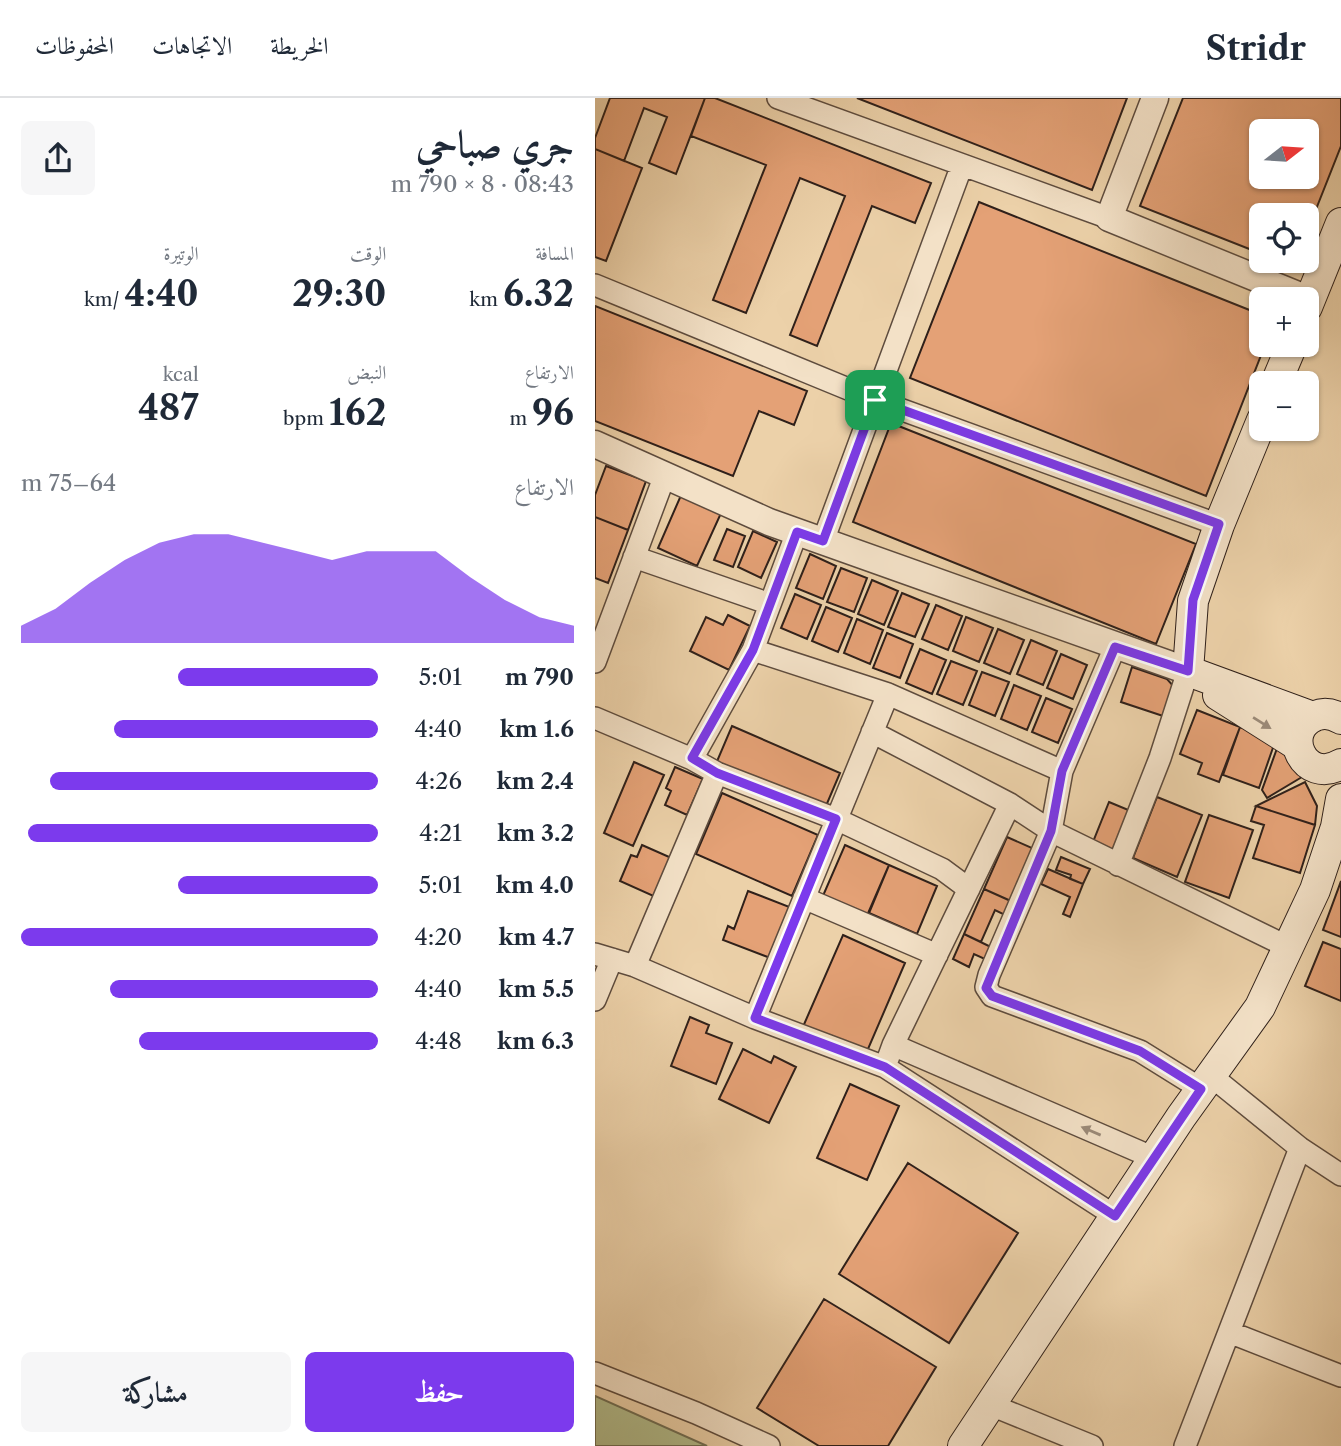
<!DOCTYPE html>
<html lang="ar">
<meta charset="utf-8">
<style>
:root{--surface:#fff;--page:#f6f6f7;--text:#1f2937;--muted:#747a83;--line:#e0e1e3;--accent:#7c3aed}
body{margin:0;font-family:"Libre Caslon Text",Amiri,serif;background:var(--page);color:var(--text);direction:rtl;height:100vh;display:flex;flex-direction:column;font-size:26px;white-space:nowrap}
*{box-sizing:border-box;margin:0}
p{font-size:23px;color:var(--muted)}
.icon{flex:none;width:38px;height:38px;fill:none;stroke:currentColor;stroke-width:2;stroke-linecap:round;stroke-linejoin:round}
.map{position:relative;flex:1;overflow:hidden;direction:ltr}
.details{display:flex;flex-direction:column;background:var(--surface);width:595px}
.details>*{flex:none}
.needle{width:46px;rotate:73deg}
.controls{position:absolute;left:654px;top:21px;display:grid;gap:14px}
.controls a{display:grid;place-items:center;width:70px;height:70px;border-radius:10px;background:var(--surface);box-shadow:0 2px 5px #0004;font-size:35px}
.pin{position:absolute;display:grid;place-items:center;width:60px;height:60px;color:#fff;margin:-30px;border-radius:14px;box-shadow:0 4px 10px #0006}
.round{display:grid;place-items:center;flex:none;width:74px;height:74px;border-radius:10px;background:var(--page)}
.headline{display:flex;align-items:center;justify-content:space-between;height:119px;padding:0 21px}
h1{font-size:38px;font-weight:700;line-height:52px}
.metrics{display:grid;grid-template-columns:repeat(3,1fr);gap:10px;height:119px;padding:7px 21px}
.metrics div{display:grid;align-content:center}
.metrics b{font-size:35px;font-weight:700}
.metrics small{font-size:19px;font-weight:400}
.metrics p{font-size:19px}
.chart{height:196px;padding:14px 21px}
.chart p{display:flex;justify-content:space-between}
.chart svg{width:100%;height:126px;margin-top:7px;fill:var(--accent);opacity:.7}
.action{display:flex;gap:14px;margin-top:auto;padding:14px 21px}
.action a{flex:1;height:80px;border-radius:10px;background:var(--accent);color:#fff;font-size:28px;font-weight:700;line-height:80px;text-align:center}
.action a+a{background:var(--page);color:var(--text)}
ul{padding:0 21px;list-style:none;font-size:23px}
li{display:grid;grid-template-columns:112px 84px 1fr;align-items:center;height:52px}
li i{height:18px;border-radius:9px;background:var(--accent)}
header{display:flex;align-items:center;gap:42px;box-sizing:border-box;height:98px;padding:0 35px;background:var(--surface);border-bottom:2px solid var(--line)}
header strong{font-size:33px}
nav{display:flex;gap:38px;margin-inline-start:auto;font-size:24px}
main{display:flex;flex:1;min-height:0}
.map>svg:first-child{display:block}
.garden{fill:#b2bd8d;stroke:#706e54;stroke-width:2}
.building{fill:#e4a176;stroke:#2f201a;stroke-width:2;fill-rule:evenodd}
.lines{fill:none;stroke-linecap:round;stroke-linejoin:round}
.minor-casing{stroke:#5e4c3e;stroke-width:24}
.tertiary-casing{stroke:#5e4c3e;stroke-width:29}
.secondary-casing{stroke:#2f201a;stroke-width:32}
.minor{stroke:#f3e1c7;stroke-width:21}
.tertiary{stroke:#f3e1c7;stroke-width:26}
.secondary{stroke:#f3e1c7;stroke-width:30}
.oneway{fill:#9b8a79}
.route-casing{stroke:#fff;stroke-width:14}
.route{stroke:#7c3aed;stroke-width:9}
</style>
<header>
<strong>Stridr</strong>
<nav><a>الخريطة</a><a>الاتجاهات</a><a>المحفوظات</a></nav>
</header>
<main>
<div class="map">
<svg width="746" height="1348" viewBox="0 0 746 1348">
<rect width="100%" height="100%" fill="#ecd1a9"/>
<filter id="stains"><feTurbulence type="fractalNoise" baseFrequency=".00286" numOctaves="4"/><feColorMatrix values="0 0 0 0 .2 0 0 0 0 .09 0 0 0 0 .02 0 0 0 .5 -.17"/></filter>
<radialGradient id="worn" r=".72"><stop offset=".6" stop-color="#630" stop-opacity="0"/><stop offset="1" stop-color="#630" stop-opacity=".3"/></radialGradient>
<path class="garden" d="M0 1298 112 1348H0Z"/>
<path class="building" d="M15 0H110L81 76 54 65 72 19 49 10 29 63 0 51V40Z
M110 0H120L336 85 320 125 277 108 222 248 195 237 250 98 205 80 151 215 118 202 171 67 96 38Z
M262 0H532L497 92Z
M588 0H746V48L712 134V117H667V156L545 108ZM667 33H712V79H667Z
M0 51 47 70 11 163 0 159Z
M384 104 667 217V247H670L611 398 315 280Z
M683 163H701L698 169Z
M0 208 212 293 199 327 164 313 138 378 0 323Z
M296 325 601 446 561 546 258 424Z
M11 368 51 383 33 432 0 419V397Z
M87 395 127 413 102 468 63 450Z
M0 419 33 432 13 485 0 480Z
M132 431 150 438 138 469 119 462Z
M158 433 182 444 166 480 143 469Z
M215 456 241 468 228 501 201 490Z
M246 470 272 480 259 514 232 504Z
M277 482 303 493 289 527 263 516Z
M307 495 334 506 320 539 293 529Z
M200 496 226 507 212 541 186 530Z
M341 507 367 518 353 552 327 541Z
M231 509 257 520 243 554 217 543Z
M133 517 155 528 134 572 95 553 111 519 128 527Z
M371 519 398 530 384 564 358 553Z
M262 521 288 532 275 566 249 555Z
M403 531 429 542 415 576 389 565Z
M292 535 318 546 305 580 278 570Z
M436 542 462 553 448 587 422 576Z
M325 551 351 562 337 596 311 585Z
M466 556 492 567 478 601 452 590Z
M356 563 382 573 368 607 342 596Z
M537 569 572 581 590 601 583 623 526 604Z
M387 574 414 584 400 618 374 607Z
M419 587 446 598 432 632 406 621Z
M451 600 477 611 463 645 437 634Z
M602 612 645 629 624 684 603 676 607 665 585 656Z
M137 628 245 675 228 715 120 668Z
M645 629 681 641 664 690 628 677Z
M685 642 707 679 672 700 667 692Z
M39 664 69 677 38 748 9 735Z
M80 669 108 681 92 717 70 707 76 693 71 690Z
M710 684 722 708 720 727 661 708Z
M127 695 223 737 197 798 101 756Z
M562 699 607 717 582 779 538 760Z
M514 704 543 716 527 756 498 744Z
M661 708 720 727 705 775 658 760 669 727 656 723Z
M614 717 658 732 634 800 590 784Z
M412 739 446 754 423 806 389 791Z
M47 747 81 762 65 801 25 783 36 757 42 759Z
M250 747 294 767 271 820 227 800Z
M466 759 495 771 488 786 475 781 476 777 461 772Z
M294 767 342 788 322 836 274 815Z
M453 771 488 786 475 819 468 816 475 799 446 786Z
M746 783V839L728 832Z
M389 791 418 804 412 818 400 812 386 844 369 836Z
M153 793 197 810 178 861 128 842 133 828 139 831Z
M369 836 398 850 392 862 379 856 374 869 358 861Z
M248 837 310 865 270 958 207 931Z
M728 844 746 851V903L710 888Z
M95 919 114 927 111 935 137 945 121 986 76 968Z
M148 951 176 965 179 958 201 969 174 1025 124 1001Z
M255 986 304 1008 272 1082 222 1060Z
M313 1065 423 1135 354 1245 244 1176Z
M229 1201 341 1269 293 1348H224L162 1310Z"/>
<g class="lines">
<g class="minor-casing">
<path id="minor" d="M183 0 514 120
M0 187 280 302 624 427
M228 443 367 67
M39 459 175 506
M520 549 467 673 456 733 693 849
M0 564 70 377
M293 596 467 673
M0 620 97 661 122 675 241 721 347 771 374 791
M277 634 415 706 456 733 394 877 391 889 397 898 545 953 606 991
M97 661 158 552
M523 767 565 660 593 573
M209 800 342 857
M0 856 40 868 160 920 290 969 520 1118
M40 868 122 675
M0 902 17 861
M160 920 293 596 158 552 202 434
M298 947 559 1060
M290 969 298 947 415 706
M615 977 705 1050 746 1077
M634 1234 746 1278
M0 1275 101 1315 174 1348
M396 1307 497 1348
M590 1348 705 1050"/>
</g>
<g class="tertiary-casing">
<path id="tertiary" d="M560 0 514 120 715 202
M0 346 174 424 593 573"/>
</g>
<g class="secondary-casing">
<path id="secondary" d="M712 209 746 125
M681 285 697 247
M593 573 598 503 624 427 667 322
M593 573 718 619
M623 597 702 647
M746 621C738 616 729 614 720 618 684 633 709 688 746 666
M368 1348 586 1019 665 909 720 792 741 729 746 701"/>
</g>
<use href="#minor" class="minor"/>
<use href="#tertiary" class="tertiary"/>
<use href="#secondary" class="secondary"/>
</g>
<defs><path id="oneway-solid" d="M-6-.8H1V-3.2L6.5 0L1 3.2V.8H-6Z" transform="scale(1.75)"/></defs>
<g class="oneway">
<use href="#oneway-solid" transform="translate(667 625) rotate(32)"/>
<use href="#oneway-solid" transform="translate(496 1033) rotate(-157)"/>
</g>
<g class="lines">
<g class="route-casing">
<path id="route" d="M280 302 624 426 598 502 593 573 520 549 467 673 456 733 391 890 397 898 545 953 606 991 520 1118 290 969 160 920 241 721 122 675 97 660 158 552 202 434 228 443Z"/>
</g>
<use href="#route" class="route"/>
</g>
<rect width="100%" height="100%" filter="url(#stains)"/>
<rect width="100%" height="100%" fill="url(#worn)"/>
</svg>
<div class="controls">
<a><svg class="needle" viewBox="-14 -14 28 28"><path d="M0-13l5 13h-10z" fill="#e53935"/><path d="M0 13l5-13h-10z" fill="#747a83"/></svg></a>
<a><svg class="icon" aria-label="locate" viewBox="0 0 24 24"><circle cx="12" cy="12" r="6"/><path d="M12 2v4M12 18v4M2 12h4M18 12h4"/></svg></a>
<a>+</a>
<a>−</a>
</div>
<div class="pin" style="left:280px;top:302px;background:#1e9e55"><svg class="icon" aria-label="arrive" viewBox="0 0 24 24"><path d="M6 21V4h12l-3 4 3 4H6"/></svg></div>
</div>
<section class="details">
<div class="headline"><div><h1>جري صباحي</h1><p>08:43 · 8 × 790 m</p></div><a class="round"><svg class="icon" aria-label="share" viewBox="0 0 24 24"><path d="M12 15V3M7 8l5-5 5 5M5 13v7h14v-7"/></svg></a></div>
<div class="metrics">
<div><p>المسافة</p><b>6.32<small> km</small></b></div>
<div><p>الوقت</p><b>29:30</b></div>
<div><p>الوتيرة</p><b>4:40<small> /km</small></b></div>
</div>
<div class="metrics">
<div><p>الارتفاع</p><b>96<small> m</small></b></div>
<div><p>النبض</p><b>162<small> bpm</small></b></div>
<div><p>kcal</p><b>487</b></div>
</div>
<div class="chart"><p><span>الارتفاع</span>64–75 m</p>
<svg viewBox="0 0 160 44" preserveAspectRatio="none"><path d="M0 44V38L10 32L20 23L30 15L40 9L50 6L60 6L70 9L80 12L90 15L100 12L110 12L120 12L130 21L140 29L150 35L160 38V44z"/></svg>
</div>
<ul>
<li><b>790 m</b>5:01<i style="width:56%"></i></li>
<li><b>1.6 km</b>4:40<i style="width:74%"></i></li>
<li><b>2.4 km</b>4:26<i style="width:92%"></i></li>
<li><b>3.2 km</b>4:21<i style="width:98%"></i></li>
<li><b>4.0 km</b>5:01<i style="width:56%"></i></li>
<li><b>4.7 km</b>4:20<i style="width:100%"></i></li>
<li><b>5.5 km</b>4:40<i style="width:75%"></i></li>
<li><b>6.3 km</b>4:48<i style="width:67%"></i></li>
</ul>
<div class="action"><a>حفظ</a><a>مشاركة</a></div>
</section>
</main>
